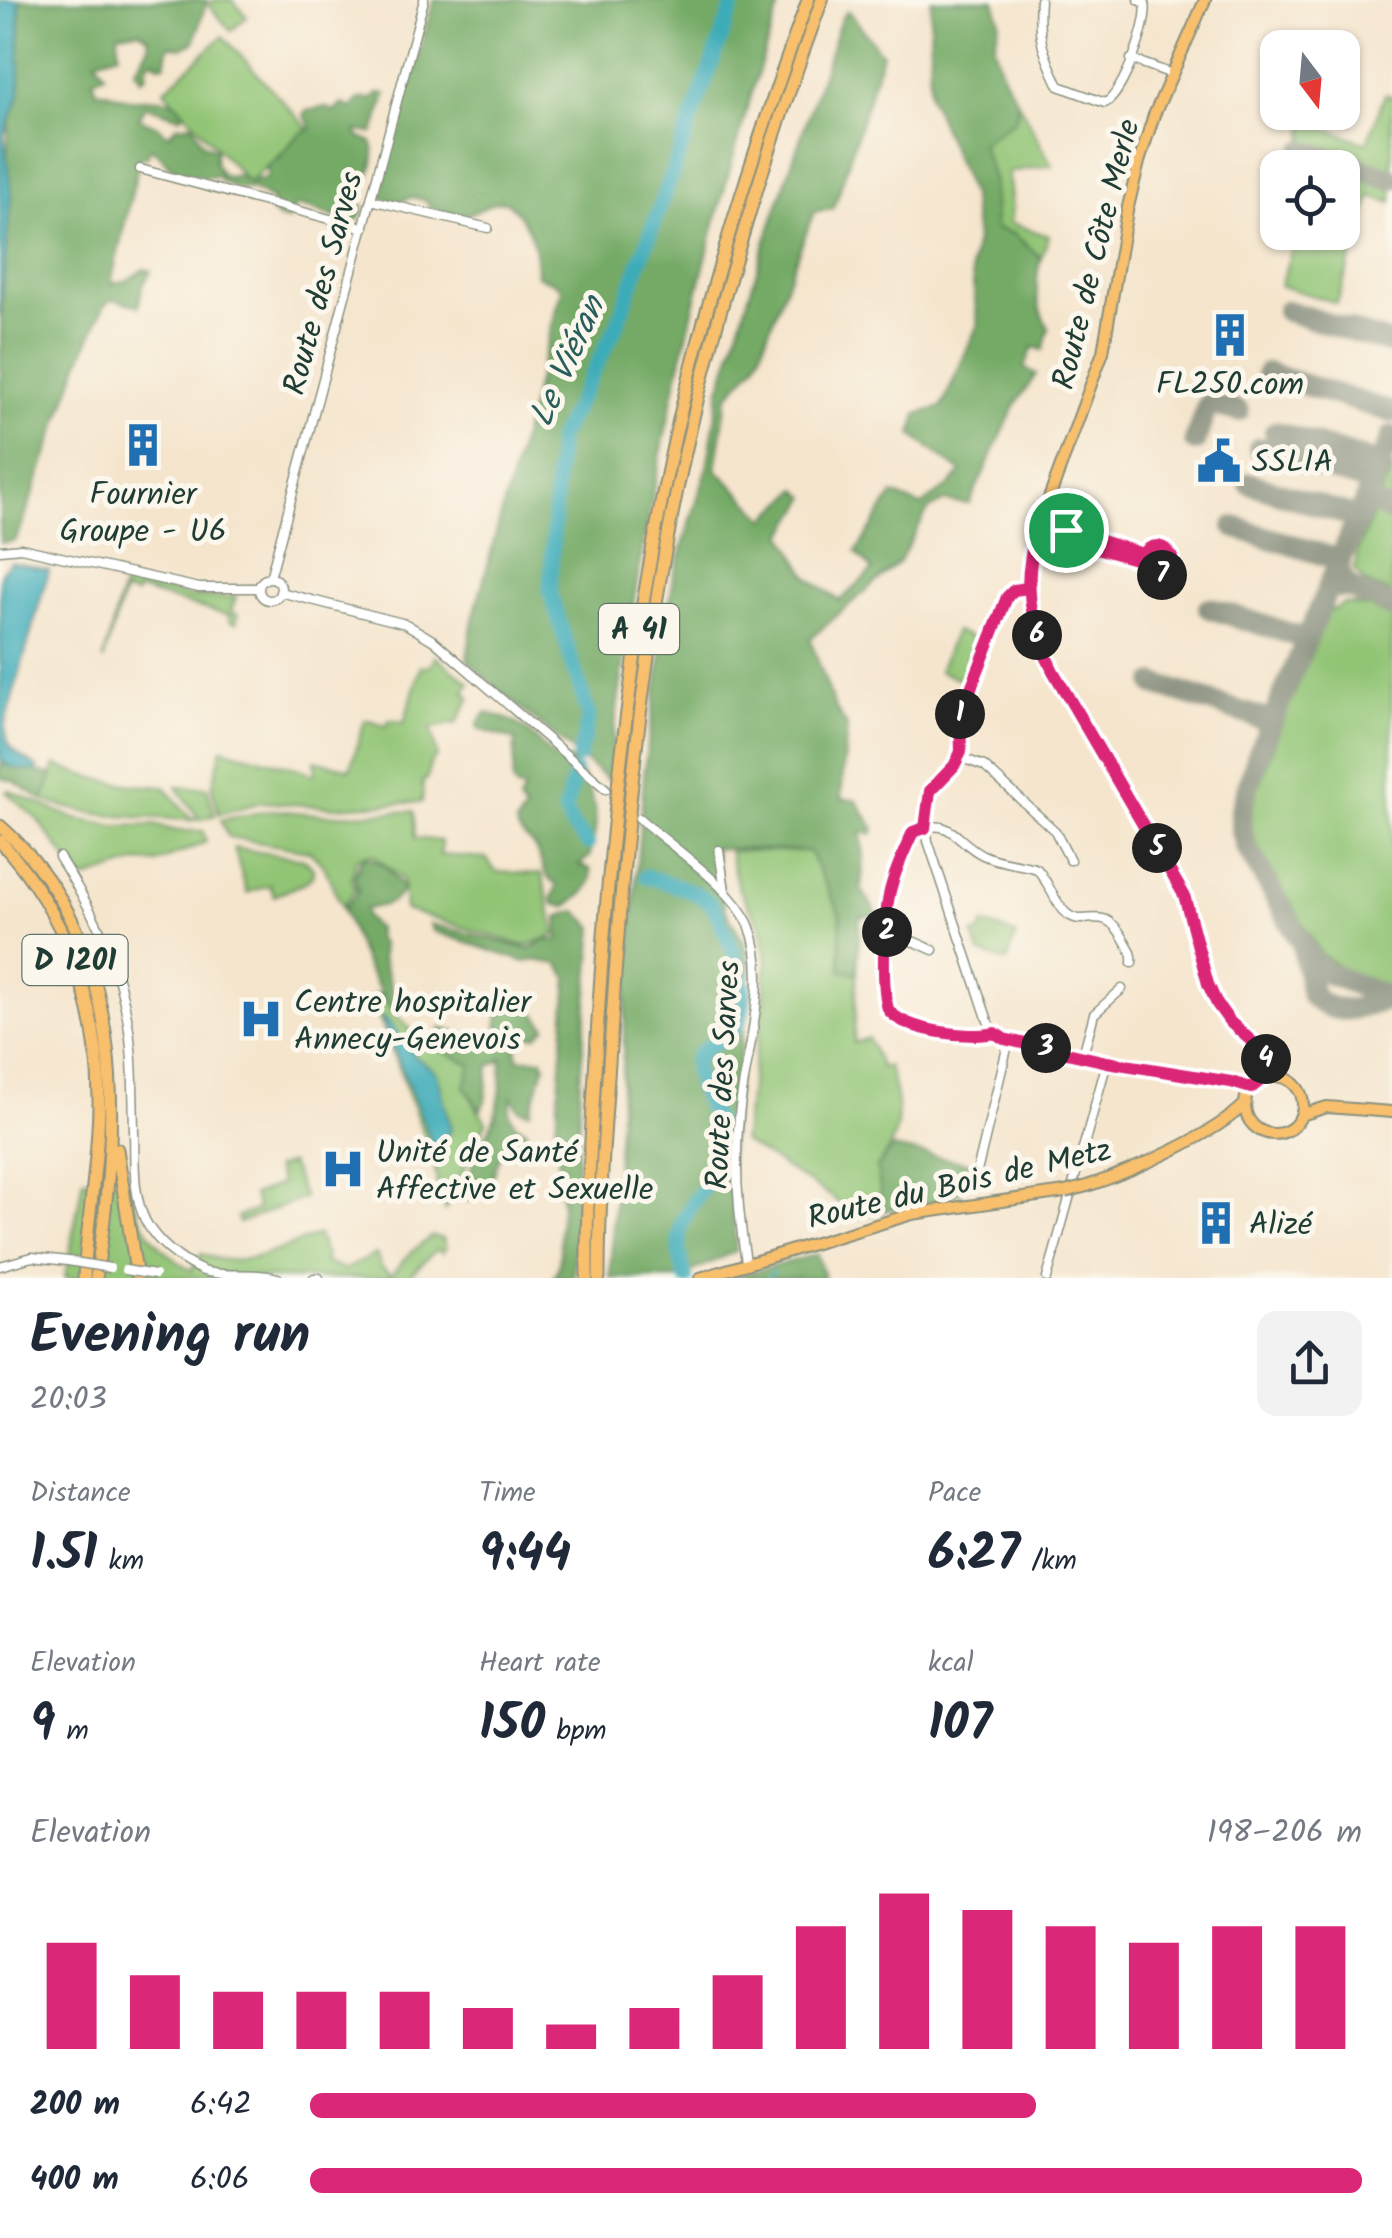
<!DOCTYPE html>
<meta charset="utf-8">
<style>
:root{--surface:#fff;--page:#f2f2f3;--text:#1f2937;--muted:#747a83;--accent:#db2777}
body{margin:0;font-family:Kalam,sans-serif;background:var(--page);color:var(--text);height:100vh;display:flex;flex-direction:column;font-size:38px;white-space:nowrap}
*{box-sizing:border-box;margin:0}
p{font-size:32px;color:var(--muted)}
.icon{flex:none;width:55px;height:55px;fill:none;stroke:currentColor;stroke-width:2;stroke-linecap:round;stroke-linejoin:round}
.map{position:relative;height:1278px;overflow:hidden}
.details{display:flex;flex-direction:column;background:var(--surface);flex:1}
.details>*{flex:none}
.needle{width:65px;rotate:164deg}
.controls{position:absolute;left:1260px;top:30px;display:grid;gap:20px}
.controls a{display:grid;place-items:center;width:100px;height:100px;border-radius:20px;background:var(--surface);box-shadow:0 2px 8px #0004;font-size:50px}
.pin{position:absolute;display:grid;place-items:center;width:85px;height:85px;color:#fff;margin:-42px;border:5px solid #fff;border-radius:50%;box-shadow:0 2px 10px #0007}
.km{position:absolute;width:50px;height:50px;margin:-25px;border-radius:50%;background:#222;color:#fff;font-size:28px;line-height:50px;text-align:center}
.round{display:grid;place-items:center;flex:none;width:105px;height:105px;border-radius:20px;background:var(--page)}
.headline{display:flex;align-items:center;justify-content:space-between;height:170px;padding:0 30px}
h1{font-size:55px;font-weight:800;line-height:75px}
.metrics{display:grid;grid-template-columns:repeat(3,1fr);gap:15px;height:170px;padding:10px 30px}
.metrics div{display:grid;align-content:center}
.metrics b{font-size:50px;font-weight:800}
.metrics small{font-size:28px;font-weight:400}
.metrics p{font-size:28px}
.chart{height:280px;padding:20px 30px}
.chart p{display:flex;justify-content:space-between}
.chart svg{width:100%;height:180px;margin-top:10px;stroke:var(--accent);stroke-width:6}
ul{padding:0 30px;list-style:none;font-size:32px}
li{display:grid;grid-template-columns:160px 120px 1fr;align-items:center;height:75px}
li i{height:25px;border-radius:12px;background:var(--accent)}
.map>svg:first-child{display:block}
.green{fill:#91c475;stroke:#588054;stroke-width:2.5}
.forest{fill:#74aa66;stroke:#4a744d;stroke-width:2.5}
.water{fill:#3cacb9;stroke:#2e7476;stroke-width:2.5}
.lines{fill:none;stroke-linecap:round;stroke-linejoin:round}
.stream{stroke:#3cacb9;stroke-width:2.5}
.river{stroke:#3cacb9;stroke-width:15}
.taxiway{stroke:#8a9180;stroke-width:22}
.minor-casing{stroke:#8a9180;stroke-width:11}
.major-casing{stroke:#8a9180;stroke-width:14}
.highway-casing{stroke:#8a9180;stroke-width:15}
.minor{stroke:#fff;stroke-width:8}
.major{stroke:#f8bf6c;stroke-width:10}
.highway{stroke:#f8bf6c;stroke-width:11}
.minor-bridge-casing{stroke:#8a9180;stroke-width:11;stroke-linecap:butt}
.major-bridge-casing{stroke:#8a9180;stroke-width:14;stroke-linecap:butt}
.minor-bridge{stroke:#fff;stroke-width:8}
.major-bridge{stroke:#f8bf6c;stroke-width:10}
.route-casing{stroke:#fff;stroke-width:20}
.route{stroke:#db2777;stroke-width:12}
.labels{text-anchor:middle;stroke-width:10;stroke-linejoin:round;paint-order:stroke}
.shield{fill:#fbf7ec;stroke:#61756b;stroke-width:2.5}
.shield-label{font-size:30px;font-weight:bold;fill:#1f3d34}
.street-label{font-size:32px;fill:#1f3d34;stroke:#fbf7ec}
.poi-label{font-size:32px;fill:#1f3d34;stroke:#fbf7ec;text-anchor:start}
.water-label{font-size:35px;font-style:italic;fill:#285e5c;stroke:#fbf7ec}
</style>
<div class="map">
<svg width="1392" height="1278" viewBox="0 0 1392 1278">
<rect width="100%" height="100%" fill="#fbf7ec"/>
<filter id="ink" filterUnits="userSpaceOnUse"><feTurbulence type="fractalNoise" baseFrequency=".01" numOctaves="2"/><feDisplacementMap in="SourceGraphic" scale="20" xChannelSelector="R" yChannelSelector="G"/><feConvolveMatrix kernelMatrix="1 2 1 2 8 2 1 2 1" color-interpolation-filters="sRGB"/></filter>
<filter id="wash" filterUnits="userSpaceOnUse"><feTurbulence type="fractalNoise" baseFrequency=".0048" numOctaves="4" result="noise"/><feDisplacementMap in="SourceGraphic" scale="40" xChannelSelector="R" yChannelSelector="G"/><feGaussianBlur stdDeviation="2.25" result="paint"/><feColorMatrix in="noise" values="0 0 0 0 0 0 0 0 0 0 0 0 0 0 0 0 0 1.4 0 .05"/><feComposite in="paint" operator="in"/></filter>
<g filter="url(#wash)">
<rect width="100%" height="100%" fill="#f5e5cd"/>
<path class="green" d="M214 0H232L247 17 231 31 208 5Z
M223 36 308 129 249 183 164 90Z
M1385 94 1392 96V170L1304 140 1305 121 1367 143Z
M1018 102 1052 165 1008 172 1012 209 1010 223 1049 236 1041 258 1014 234 995 229 993 179 981 143 1016 119Z
M1343 168 1392 184V203L1371 196 1337 303 1280 286 1297 233 1342 232Z
M1392 467V594L1364 582 1355 570 1357 552Z
M131 582 194 597H236L231 611 238 615 236 623 229 621 230 616 138 590 136 595 124 592 103 661 123 586Z
M1344 604 1368 607 1392 617V988L1343 970 1321 954 1254 842 1250 826 1252 803 1319 622 1327 613Z
M955 631 976 639 960 680 939 671Z
M435 656 470 683 464 691 470 698 457 723 431 728 437 756 430 764 427 780H423L422 802 333 807 262 802 219 814 212 788 222 748 306 771 311 775 315 773V760L350 769 365 720 387 726 389 720 404 723 421 666H430Z
M55 765C92 780 125 786 165 787L192 820 197 816 177 787 207 788 215 815C190 824 186 819 161 818 118 817 83 815 43 800Z
M8 790 75 819 115 826 154 825 177 831H203L206 842 156 863 138 862 83 880 37 819 6 792Z
M272 810 329 815 414 811 415 838 441 841 440 855 486 858 496 872 542 874 556 935 525 946 405 910 403 880 372 854 356 859 352 879 355 890 342 907 324 866 309 851 228 837 221 820Z
M234 848 304 859 313 868V876L303 884 274 896 270 885 247 893Z
M729 851H809L840 914 841 970 857 973 854 1043 868 1038 881 1068 888 1066C901 1105 904 1134 877 1167L883 1211 855 1217 832 1197 742 1141 764 1000 767 959 760 925 738 888Z
M983 924 1016 935 1007 962 980 953 973 935 981 932Z
M379 993C407 1033 428 1045 472 1065 461 1095 473 1098 486 1122L445 1210 438 1191 434 1161 371 997Z
M290 1163 304 1198 239 1223 237 1217 258 1209 253 1195 281 1184 275 1168Z
M83 1179 130 1180C135 1223 156 1248 191 1271L201 1254C242 1271 279 1249 318 1235L326 1257 324 1262 344 1270 376 1254 381 1267 391 1275 410 1253 432 1236 443 1239 446 1248 442 1253 437 1249 407 1278H65Z"/>
<path class="forest" d="M20 0H207L194 42 181 48 169 46 165 64 159 65 156 61 151 60 147 65 146 76 141 79 135 70 149 46 148 37 139 31 118 33 119 53 96 60 105 74 93 79 97 91C110 90 117 98 129 99 148 101 174 92 184 113L180 117 146 106 139 118 158 126 165 133 170 134 176 126 192 124 203 143 216 150 215 162 221 174 228 177 239 175 249 183 268 177 267 165C287 159 288 135 310 130L311 127 304 115 306 111 326 107 334 112 342 104 352 108 359 99H373L379 93 386 94 374 133 356 131 358 136 372 142C379 157 367 184 358 197 365 206 365 216 354 221 332 220 316 206 295 206L288 220 279 219 271 211 272 200 252 189 236 188 219 180V175C206 180 180 176 169 165 161 158 160 152 150 148L147 157H140L111 283 126 281 144 269 151 271 142 287 139 306 114 299 105 304 80 361 21 528 15 541 0 543C0 378 0 213 15 49L20 38Z
M434 0H781C698 254 640 514 608 780L502 693 467 659 473 619 562 289 556 283 537 276C537 246 530 223 507 202 491 200 488 207 474 212 460 218 444 212 430 208L427 201 412 197 397 203 381 198 379 190Z
M931 0H994L1000 21 994 46 1004 78 1018 102 1016 119 981 143 993 179 995 228 1014 234 1041 258C1034 281 1035 309 1049 328L1043 350 1033 347 1024 368 1036 374 1014 408 969 504 944 501 928 510 899 562 810 639 835 708 847 726 841 799 856 800 874 828 872 834 861 832 864 856 861 889 878 915 860 917 857 973 841 971 840 914 809 851 714 848 725 909 746 946 750 967 729 1158 736 1251 678 1278H610L627 987 645 763 674 575 707 468 720 389 770 228 841 19 848 10 882 54 834 208 814 212 756 364 727 397 716 469 766 519 798 489 807 498 784 535 808 577 840 601 873 570 856 552 893 494 921 506 949 486 961 472 912 435 917 414 942 407 978 324 971 266 976 240 971 195 929 95Z
M486 713C522 720 533 735 555 760H570C586 775 599 809 595 831 594 841 589 845 590 856L579 865 590 869C596 887 579 898 565 907L554 904 552 899 557 885C541 876 543 856 531 843 523 835 519 835 516 824L525 810 519 802 524 789 517 788 513 782 515 740 479 729 478 724Z
M0 764 53 775 43 800 13 781 0 778Z
M367 856 387 868 403 888C397 905 380 906 365 909L366 917 377 929V940L382 944C378 963 395 986 395 1007L392 1010 367 969 343 910 358 892 355 877 361 859Z
M576 911 594 927 580 1080 574 1278H553C567 1259 555 1229 562 1206L556 1127 568 978 559 964 534 960 525 962 433 931 430 924 529 949 546 940H559L558 917Z
M525 999 546 1027 537 1036H522L516 1050 519 1059H542L545 1065 530 1112 519 1109 512 1097 509 1112 515 1124 527 1130 528 1142 516 1153 501 1155C491 1176 492 1197 467 1200 465 1164 484 1147 495 1116 502 1096 501 1080 502 1059L489 1066 485 1102 480 1111 465 1086 471 1065 422 1041 425 1037H439L441 1028 463 1035 496 1039 500 1036 497 1030 499 1014Z
M893 1148 974 1164 968 1186 950 1200 883 1211 877 1167Z
M817 1254 824 1278H734L739 1276Z"/>
<path class="water" d="M0 0H19L20 93 4 135 11 194 0 316Z
M10 562 49 570 5 724C6 754 16 751 38 768L36 771 14 768 0 760V581L3 570Z
M385 1017 414 1056 437 1073 451 1129 436 1153 382 1020Z"/>
<g class="lines">
<path class="stream" d="M767 1278 773 1271"/>
<path class="river" d="M579 757 589 716 550 592 558 440 617 325 735 0
M575 772 565 811 572 826 588 843
M646 876C665 883 697 889 711 904 717 911 721 923 725 932 738 960 752 989 739 1021 730 1044 704 1040 695 1061 693 1096 727 1122 721 1158 719 1169 713 1176 706 1185 680 1218 671 1236 686 1278"/>
<path class="taxiway" d="M1304 150 1392 179
M1287 311 1392 344
M1267 373 1392 412
M1275 432 1380 464
M1392 436 1256 760 1241 809V828L1246 846 1311 959 1327 973 1392 999
M1195 441 1208 404 1238 411
M1259 448 1372 483
M1249 483 1357 518
M1365 500 1392 512
M1234 527 1340 560 1339 573 1351 589
M1339 588 1351 589 1392 606
M1209 608 1307 639
M1155 684 1272 722
M1303 949 1312 996C1336 1019 1362 1008 1390 998"/>
</g>
</g>
<g filter="url(#ink)">
<g class="lines">
<g class="minor-casing">
<path id="minor" d="M1040 0C1037 38 1043 52 1059 86L1105 103C1122 96 1150 22 1145 3L1139 0
M1131 59 1172 74
M140 169 364 228
M371 200 488 228
M1039 523 1143 554
M1037 531 1142 561
M1142 561a15 15 0 1 1 30 0a15 15 0 1 1-30 0Z
M0 550 21 548 199 588H259
M270 578 424 0
M259 589a11 11 0 1 1 22 0a11 11 0 1 1-22 0Z
M280 592 406 624 434 641 606 789
M959 757 984 766 1055 831 1070 860
M639 818C673 848 730 885 749 925 772 979 744 1060 739 1116 734 1165 738 1214 746 1262
M719 850 725 891
M59 857C88 903 113 949 124 1002 134 1045 133 1089 134 1132 135 1162 132 1194 146 1222 158 1244 181 1261 203 1271 227 1278 253 1271 278 1278
M887 938 915 942 933 950
M1132 963C1133 953 1130 950 1125 941 1102 898 1085 933 1064 911 1053 899 1048 881 1037 869 1020 863 999 863 983 855 954 841 953 815 913 832L889 896 885 988 889 1009 901 1022 932 1029 978 1036 995 1033 1004 1039 1107 1062 1231 1081 1251 1088
M995 1033 988 1021 928 841 925 817 930 791 954 766 961 752 960 716 1007 597 1014 590 1028 588
M1083 1055 1094 1014 1122 989
M974 1184 1009 1040
M0 1266 32 1257 68 1261
M314 1278H319
M1047 1278 1107 1062"/>
</g>
<g class="major-casing">
<path id="major" d="M1205 0 1154 115 1139 162 1127 211 1103 352 1037 531C1024 574 1028 614 1045 657L1184 895 1208 984 1217 1004 1231 1022 1264 1050 1282 1077
M1245 1105a29 29 0 1 1 58 0a29 29 0 1 1-58 0Z
M1301 1115 1327 1107 1392 1112
M1087 1186C1130 1172 1215 1135 1246 1103
M700 1278 912 1214 1065 1192"/>
</g>
<g class="highway-casing">
<path id="highway" d="M0 826C130 940 120 1123 96 1278
M0 841C66 913 99 1004 99 1101 99 1160 87 1219 84 1278
M117 1149 137 1278
M587 1278C586 1197 593 1116 597 1036 610 821 634 607 684 398 717 263 760 131 808 0
M599 1278C599 1192 606 1106 612 1021 622 862 637 703 666 546 700 360 756 178 822 0"/>
</g>
<use href="#minor" class="minor"/>
<use href="#major" class="major"/>
<use href="#highway" class="highway"/>
<g class="minor-bridge-casing">
<path id="minor-bridge" d="M68 1261 110 1268
M125 1270 155 1275"/>
</g>
<g class="major-bridge-casing">
<path id="major-bridge" d="M1065 1192 1087 1186"/>
</g>
<use href="#minor-bridge" class="minor-bridge"/>
<use href="#major-bridge" class="major-bridge"/>
</g>
</g>
<g class="lines" filter="url(#ink)">
<g class="route-casing">
<path id="route" d="M1066 530 1039 523C1032 545 1028 565 1028 588L1014 590 1007 597 960 716 961 752 954 766 930 791 925 828 913 832C904 851 895 871 890 891 884 917 881 984 888 1009 902 1031 970 1039 995 1033L1004 1039 1107 1062 1231 1082 1251 1088 1262 1079 1267 1055 1230 1022 1217 1004 1208 984 1184 895 1053 671C1029 625 1023 581 1037 531L1142 561 1145 571 1157 576 1169 571 1172 557C1165 544 1153 542 1143 554L1066 530"/>
</g>
<use href="#route" class="route"/>
</g>
<defs>
<g id="building-bare" transform="scale(3.45)"><path d="M-4-6H4V6H1V3H-1V6H-4ZM-2.5-4.3h1.7v1.8h-1.7ZM.8-4.3h1.7v1.8H.8ZM-2.5-1h1.7V.8h-1.7ZM.8-1h1.7V.8H.8Z" fill="#1f6fb2" stroke="#fbf7ec" stroke-width="2.5" paint-order="stroke"/></g>
<g id="civic-bare" transform="scale(3.45)"><path d="M-.6-6.5H3V-4.5H.6V-3L4-1V1h2V6H-6V1h2V-1L-.6-3ZM-1.2 2.5V6h2.4V2.5Z" fill="#1f6fb2" stroke="#fbf7ec" stroke-width="2.5" paint-order="stroke"/></g>
<g id="hospital-bare" transform="scale(3.45)"><path d="M-5-5h3v3.5h4V-5h3V5h-3V1.5h-4V5h-3Z" fill="#1f6fb2" stroke="#fbf7ec" stroke-width="2.5" paint-order="stroke"/></g>
</defs>
<g fill-rule="evenodd">
<use href="#building-bare" x="1230" y="335"/>
<use href="#building-bare" x="143" y="445"/>
<use href="#civic-bare" x="1219" y="461"/>
<use href="#hospital-bare" x="261" y="1019"/>
<use href="#hospital-bare" x="343" y="1169"/>
<use href="#building-bare" x="1216" y="1223"/>
</g>
<g class="labels">
<g class="shield">
<rect x="599" y="604" width="80" height="50" rx="8"/>
<rect x="22.5" y="935" width="105" height="50" rx="8"/>
</g>
<g class="shield-label">
<text x="639" y="639">A 41</text>
<text x="75" y="970">D 1201</text>
</g>
<g class="street-label">
<text transform="translate(1095 254) rotate(-76)" y="11">Route de Côte Merle</text>
<text transform="translate(322 283) rotate(-75)" y="11">Route des Sarves</text>
<text transform="translate(722 1075) rotate(-87)" y="11">Route des Sarves</text>
<text transform="translate(959 1183) rotate(-13)" y="11">Route du Bois de Metz</text>
</g>
<g class="poi-label">
<text x="1230" y="394" text-anchor="middle">FL250.com</text>
<text x="1252" y="472">SSLIA</text>
<text x="143" y="504" text-anchor="middle">Fournier<tspan x="143" dy="37">Groupe - U6</tspan></text>
<text x="294" y="1012">Centre hospitalier<tspan x="294" dy="37">Annecy-Genevois</tspan></text>
<text x="376" y="1162">Unité de Santé<tspan x="376" dy="37">Affective et Sexuelle</tspan></text>
<text x="1249" y="1234">Alizé</text>
</g>
<g class="water-label">
<text transform="translate(566 361) rotate(-66)" y="12">Le Viéran</text>
</g>
</g>
</svg>
<div class="controls">
<a><svg class="needle" viewBox="-14 -14 28 28"><path d="M0-13l5 13h-10z" fill="#e53935"/><path d="M0 13l5-13h-10z" fill="#747a83"/></svg></a>
<a><svg class="icon" aria-label="locate" viewBox="0 0 24 24"><circle cx="12" cy="12" r="6"/><path d="M12 2v4M12 18v4M2 12h4M18 12h4"/></svg></a>
</div>
<div class="pin" style="left:1066px;top:530px;background:#1e9e55"><svg class="icon" aria-label="arrive" viewBox="0 0 24 24"><path d="M6 21V4h12l-3 4 3 4H6"/></svg></div>
<b class="km" style="left:960px;top:714px">1</b>
<b class="km" style="left:887px;top:932px">2</b>
<b class="km" style="left:1046px;top:1048px">3</b>
<b class="km" style="left:1266px;top:1059px">4</b>
<b class="km" style="left:1157px;top:848px">5</b>
<b class="km" style="left:1037px;top:635px">6</b>
<b class="km" style="left:1162px;top:575px">7</b>
</div>
<section class="details">
<div class="headline"><div><h1>Evening run</h1><p>20:03</p></div><a class="round"><svg class="icon" aria-label="share" viewBox="0 0 24 24"><path d="M12 15V3M7 8l5-5 5 5M5 13v7h14v-7"/></svg></a></div>
<div class="metrics">
<div><p>Distance</p><b>1.51<small> km</small></b></div>
<div><p>Time</p><b>9:44</b></div>
<div><p>Pace</p><b>6:27<small> /km</small></b></div>
</div>
<div class="metrics">
<div><p>Elevation</p><b>9<small> m</small></b></div>
<div><p>Heart rate</p><b>150<small> bpm</small></b></div>
<div><p>kcal</p><b>107</b></div>
</div>
<div class="chart"><p><span>Elevation</span>198–206 m</p>
<svg viewBox="0 0 160 44" preserveAspectRatio="none"><path d="M5 44V18M15 44V26M25 44V30M35 44V30M45 44V30M55 44V34M65 44V38M75 44V34M85 44V26M95 44V14M105 44V6M115 44V10M125 44V14M135 44V18M145 44V14M155 44V14"/></svg>
</div>
<ul>
<li><b>200 m</b>6:42<i style="width:69%"></i></li>
<li><b>400 m</b>6:06<i style="width:100%"></i></li>
</ul>
</section>
